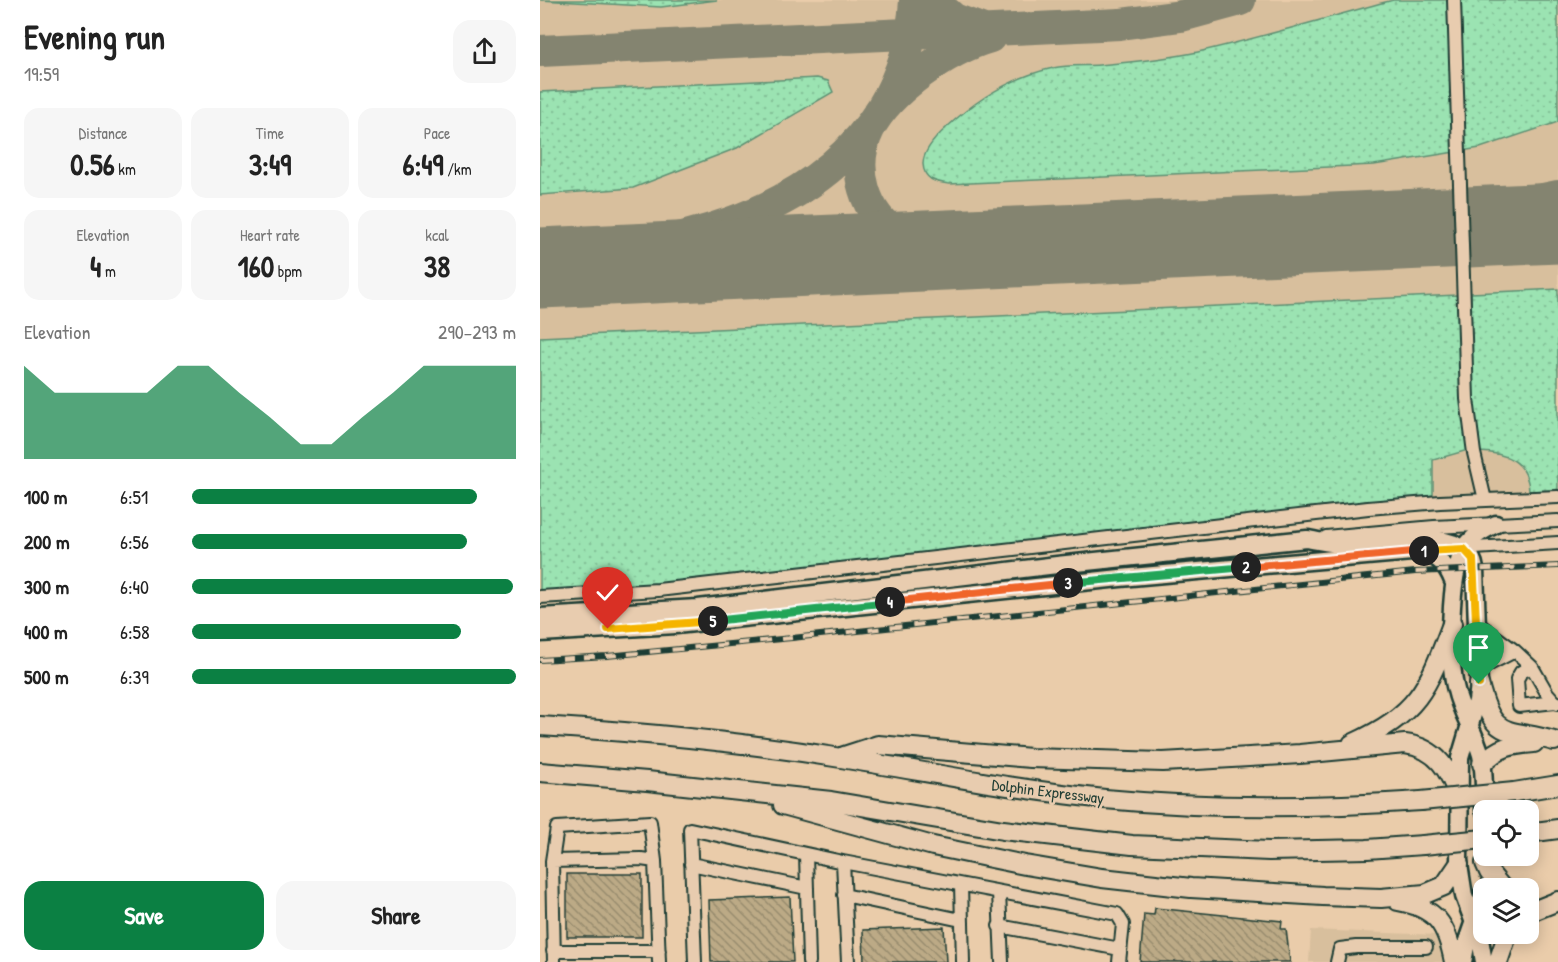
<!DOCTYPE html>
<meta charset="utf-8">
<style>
:root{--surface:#fff;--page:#f6f6f6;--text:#222;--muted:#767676;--accent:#0b8043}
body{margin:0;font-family:"Patrick Hand",sans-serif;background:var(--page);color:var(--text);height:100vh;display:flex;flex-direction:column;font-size:22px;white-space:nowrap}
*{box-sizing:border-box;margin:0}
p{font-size:20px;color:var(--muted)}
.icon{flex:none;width:33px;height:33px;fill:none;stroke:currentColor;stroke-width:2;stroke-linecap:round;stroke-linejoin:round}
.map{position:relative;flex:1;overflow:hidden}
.drawer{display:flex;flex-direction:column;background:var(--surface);width:540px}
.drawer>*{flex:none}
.buttons{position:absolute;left:933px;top:800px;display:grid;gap:12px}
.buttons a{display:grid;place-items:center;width:66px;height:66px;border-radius:12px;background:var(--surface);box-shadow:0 3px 15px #0003;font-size:30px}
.pin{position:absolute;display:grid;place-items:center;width:51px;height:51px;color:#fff;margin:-62px -26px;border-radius:50% 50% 50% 0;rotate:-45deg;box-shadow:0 0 6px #0007}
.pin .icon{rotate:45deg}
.km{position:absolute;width:30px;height:30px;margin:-15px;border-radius:50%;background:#222;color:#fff;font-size:16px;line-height:30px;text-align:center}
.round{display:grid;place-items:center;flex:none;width:63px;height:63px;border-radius:18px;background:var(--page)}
.headline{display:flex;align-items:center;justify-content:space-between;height:102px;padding:0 24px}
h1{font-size:33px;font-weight:800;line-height:45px}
.figures{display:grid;grid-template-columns:repeat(3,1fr);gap:9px;height:102px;padding:6px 24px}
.figures div{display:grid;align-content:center;border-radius:15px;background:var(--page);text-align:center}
.figures b{font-size:30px;font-weight:800}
.figures small{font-size:16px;font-weight:400}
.figures p{font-size:16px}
.chart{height:168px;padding:12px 24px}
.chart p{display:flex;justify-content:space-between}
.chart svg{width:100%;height:108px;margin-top:6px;fill:var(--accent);opacity:.7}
.cta{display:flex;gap:12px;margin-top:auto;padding:12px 24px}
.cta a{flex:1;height:69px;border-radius:18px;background:var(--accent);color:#fff;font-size:24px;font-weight:800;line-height:69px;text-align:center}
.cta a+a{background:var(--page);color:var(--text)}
ul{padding:0 24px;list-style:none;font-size:20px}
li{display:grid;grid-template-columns:96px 72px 1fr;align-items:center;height:45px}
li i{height:15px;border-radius:8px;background:var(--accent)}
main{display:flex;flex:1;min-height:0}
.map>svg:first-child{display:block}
.built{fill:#d8bf9d}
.grass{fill:url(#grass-dots);stroke:#5d9073;stroke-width:1.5}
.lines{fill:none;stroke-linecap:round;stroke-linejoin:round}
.taxiway{stroke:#84846f;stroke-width:32}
.runway{stroke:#84846f;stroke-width:81}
.building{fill:url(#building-back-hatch);stroke:#1f3d34;stroke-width:1.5}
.minor-casing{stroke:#1f3d34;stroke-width:16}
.major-casing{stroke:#1f3d34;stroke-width:21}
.highway-casing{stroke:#1f3d34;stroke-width:22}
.minor{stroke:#e8ccaf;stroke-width:12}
.major{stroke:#e8ccaf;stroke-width:16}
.highway{stroke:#e8ccaf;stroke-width:18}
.rail-casing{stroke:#1f3d34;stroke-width:6}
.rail{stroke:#e8ccaf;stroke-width:4;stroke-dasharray:11;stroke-linecap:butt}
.highway-bridge-casing{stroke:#1f3d34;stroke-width:22;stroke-linecap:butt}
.highway-bridge{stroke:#e8ccaf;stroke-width:18}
.split-1-casing{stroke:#fff;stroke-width:12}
.split-2-casing{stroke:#fff;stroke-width:12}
.split-3-casing{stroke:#fff;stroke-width:12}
.split-4-casing{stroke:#fff;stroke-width:12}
.split-5-casing{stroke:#fff;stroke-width:12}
.split-6-casing{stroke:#fff;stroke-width:12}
.split-1{stroke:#f5b400;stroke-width:8}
.split-2{stroke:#f0652b;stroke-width:8}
.split-3{stroke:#22a559;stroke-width:8}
.split-4{stroke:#f0652b;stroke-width:8}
.split-5{stroke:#22a559;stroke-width:8}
.split-6{stroke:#f5b400;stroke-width:8}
.labels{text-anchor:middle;stroke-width:5;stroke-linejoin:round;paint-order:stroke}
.street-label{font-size:16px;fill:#1f3d34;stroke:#e8ccaf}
</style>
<main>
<section class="drawer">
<div class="headline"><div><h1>Evening run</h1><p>19:59</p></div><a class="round"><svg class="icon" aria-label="share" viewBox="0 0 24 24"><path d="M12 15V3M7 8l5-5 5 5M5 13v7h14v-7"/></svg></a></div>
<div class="figures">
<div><p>Distance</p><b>0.56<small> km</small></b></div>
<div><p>Time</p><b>3:49</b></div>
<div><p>Pace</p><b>6:49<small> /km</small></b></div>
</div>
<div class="figures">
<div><p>Elevation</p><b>4<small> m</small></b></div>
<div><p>Heart rate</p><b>160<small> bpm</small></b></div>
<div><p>kcal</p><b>38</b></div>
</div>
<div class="chart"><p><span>Elevation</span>290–293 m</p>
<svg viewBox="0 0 160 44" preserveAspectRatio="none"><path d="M0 44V6L10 17L20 17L30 17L40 17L50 6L60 6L70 17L80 27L90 38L100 38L110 27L120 17L130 6L140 6L150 6L160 6V44z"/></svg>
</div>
<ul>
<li><b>100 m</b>6:51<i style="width:88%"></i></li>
<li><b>200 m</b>6:56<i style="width:85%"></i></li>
<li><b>300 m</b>6:40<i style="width:99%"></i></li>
<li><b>400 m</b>6:58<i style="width:83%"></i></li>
<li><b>500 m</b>6:39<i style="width:100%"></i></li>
</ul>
<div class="cta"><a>Save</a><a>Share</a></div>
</section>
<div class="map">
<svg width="1018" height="962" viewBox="0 0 1018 962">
<defs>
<pattern id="grass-dots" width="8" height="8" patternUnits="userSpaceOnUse" patternTransform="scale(1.5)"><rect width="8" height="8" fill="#9be3b2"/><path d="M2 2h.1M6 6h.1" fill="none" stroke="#85c49a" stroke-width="1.8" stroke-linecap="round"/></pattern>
<pattern id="building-back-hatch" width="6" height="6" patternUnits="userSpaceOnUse" patternTransform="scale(1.5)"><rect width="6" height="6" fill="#bcaa86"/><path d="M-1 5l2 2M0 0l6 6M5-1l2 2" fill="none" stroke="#988c6e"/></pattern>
</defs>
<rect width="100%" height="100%" fill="#eaccaa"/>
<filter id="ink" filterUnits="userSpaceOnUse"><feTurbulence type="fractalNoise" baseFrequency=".0167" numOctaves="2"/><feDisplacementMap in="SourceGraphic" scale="12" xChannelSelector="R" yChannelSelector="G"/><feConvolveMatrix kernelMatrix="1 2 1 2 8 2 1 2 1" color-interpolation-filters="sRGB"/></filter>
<g filter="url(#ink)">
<path class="built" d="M0 0H1018V504L874 511 138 594 0 600Z
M771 930 898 935 906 962H769Z"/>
<path class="grass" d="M0 0H177L121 7Z
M853 0H1018V122L940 148 834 165 409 184C395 182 384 180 383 164 383 150 397 136 407 127 437 99 472 77 513 68 528 65 544 66 559 65 593 62 625 59 658 52 724 37 788 17 853 0Z
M277 78 288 81 293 92 197 148 93 188 0 195V92Z
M1018 289V490L989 491C988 460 965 453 939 452L932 403 931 293Z
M917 295 923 417 928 450 893 460V496L799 505 117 584 49 589 0 590V337Z"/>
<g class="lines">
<path class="taxiway" d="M392 0 414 19 441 29
M0 51 580 24 641 16 700 0
M696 237 950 210 1018 196
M409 250C393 247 376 245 361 237 324 216 310 167 329 129 349 90 408 49 450 37
M0 260C124 247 270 224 342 108 362 75 373 39 375 0"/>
<path class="runway" d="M0 268 1018 223"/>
</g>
<path class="building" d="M27 874H102V937H27Z
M250 897 253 962H171L169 900Z
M615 908 742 921 741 929H746L750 962H600L604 914 614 915Z
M404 927 406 962H324L323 930Z"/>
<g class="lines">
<g class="minor-casing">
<path id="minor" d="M914 0 927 399 934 453 945 500
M786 537 894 527 1018 521
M884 551 1018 543
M0 597 118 590 828 508 900 502 1018 497
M937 623 975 651 940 669
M975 651 992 667 1007 693 1015 702 1018 703
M992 667 981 672 977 679 979 706 1015 702
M266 854 269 962
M12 861 101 859 115 861
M151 864 267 888
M421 885 423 962
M459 892 462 962
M304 895 421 920
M459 926 580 949
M13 951H119
M14 962 12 861 17 828 110 822 115 861 119 962
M155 962 150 829 303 862
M308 962 303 862 577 914 583 924 579 962
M797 962 800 949 816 947H886"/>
</g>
<g class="major-casing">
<path id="major" d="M0 617 158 608 517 565 767 539C780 541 795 545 809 544 841 543 928 522 935 569L939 684 937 701 920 758 919 864 924 896 940 939 944 962
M0 633 136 625 580 578 883 551C899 558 907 565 913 581
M944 810C944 792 945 773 941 755 935 732 921 713 916 690 908 662 909 575 924 549 931 537 944 530 956 524
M923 962 927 941 944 892"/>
</g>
<g class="highway-casing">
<path id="highway" d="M939 684C954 742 966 727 1014 741
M0 726C101 732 202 742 301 758 389 772 476 790 565 799 670 809 776 808 881 801
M812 744C879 713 887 690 912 624
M304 756 338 745 491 758 623 762 760 754 865 744C897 748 910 771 920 800
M942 764C959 746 971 745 994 743
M0 772 107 781 291 801 463 830 592 845 729 851 827 849 883 845
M974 792 1018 785
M243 805 393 846 485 865 562 878 651 888 783 896 841 898 885 894 904 886 919 864
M988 833 1018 829
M945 863 949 872 962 888
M858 901C897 908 907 925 914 962
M988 913 1018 901
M958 962 968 933"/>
</g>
<use href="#minor" class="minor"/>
<use href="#major" class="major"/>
<use href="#highway" class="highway"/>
<g class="rail-casing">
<path id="rail" d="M0 660 67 656 252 638 875 572 1018 566"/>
</g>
<use href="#rail" class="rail"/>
<g class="highway-bridge-casing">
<path id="highway-bridge" d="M881 801 974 792
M883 845 944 839"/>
</g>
<use href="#highway-bridge" class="highway-bridge"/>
</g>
</g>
<g class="lines" filter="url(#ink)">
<g class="split-1-casing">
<path id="split-1" d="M884 551 924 549 933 559 939 684"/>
</g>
<g class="split-2-casing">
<path id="split-2" d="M706 567 884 551"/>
</g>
<g class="split-3-casing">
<path id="split-3" d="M528 583 706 567"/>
</g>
<g class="split-4-casing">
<path id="split-4" d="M350 602 528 583"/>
</g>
<g class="split-5-casing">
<path id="split-5" d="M173 621 350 602"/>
</g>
<g class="split-6-casing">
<path id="split-6" d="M68 629 173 621"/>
</g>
<use href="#split-1" class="split-1"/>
<use href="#split-2" class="split-2"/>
<use href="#split-3" class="split-3"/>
<use href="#split-4" class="split-4"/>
<use href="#split-5" class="split-5"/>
<use href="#split-6" class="split-6"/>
</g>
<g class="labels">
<g class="street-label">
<text transform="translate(508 791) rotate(7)" y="6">Dolphin Expressway</text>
</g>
</g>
</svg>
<div class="buttons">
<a><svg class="icon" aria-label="locate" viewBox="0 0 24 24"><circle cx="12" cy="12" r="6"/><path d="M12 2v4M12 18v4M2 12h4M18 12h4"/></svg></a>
<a><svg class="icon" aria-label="layers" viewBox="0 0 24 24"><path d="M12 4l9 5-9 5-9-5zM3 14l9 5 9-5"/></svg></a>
</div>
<div class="pin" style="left:939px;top:684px;background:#1e9e55"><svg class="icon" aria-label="arrive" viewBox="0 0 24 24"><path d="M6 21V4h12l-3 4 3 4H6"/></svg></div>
<div class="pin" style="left:68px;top:629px;background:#d93025"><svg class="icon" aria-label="check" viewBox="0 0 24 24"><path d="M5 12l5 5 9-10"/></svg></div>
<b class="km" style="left:884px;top:551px">1</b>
<b class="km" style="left:706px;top:567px">2</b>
<b class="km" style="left:528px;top:583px">3</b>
<b class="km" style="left:350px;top:602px">4</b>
<b class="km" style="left:173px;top:621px">5</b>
</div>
</main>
